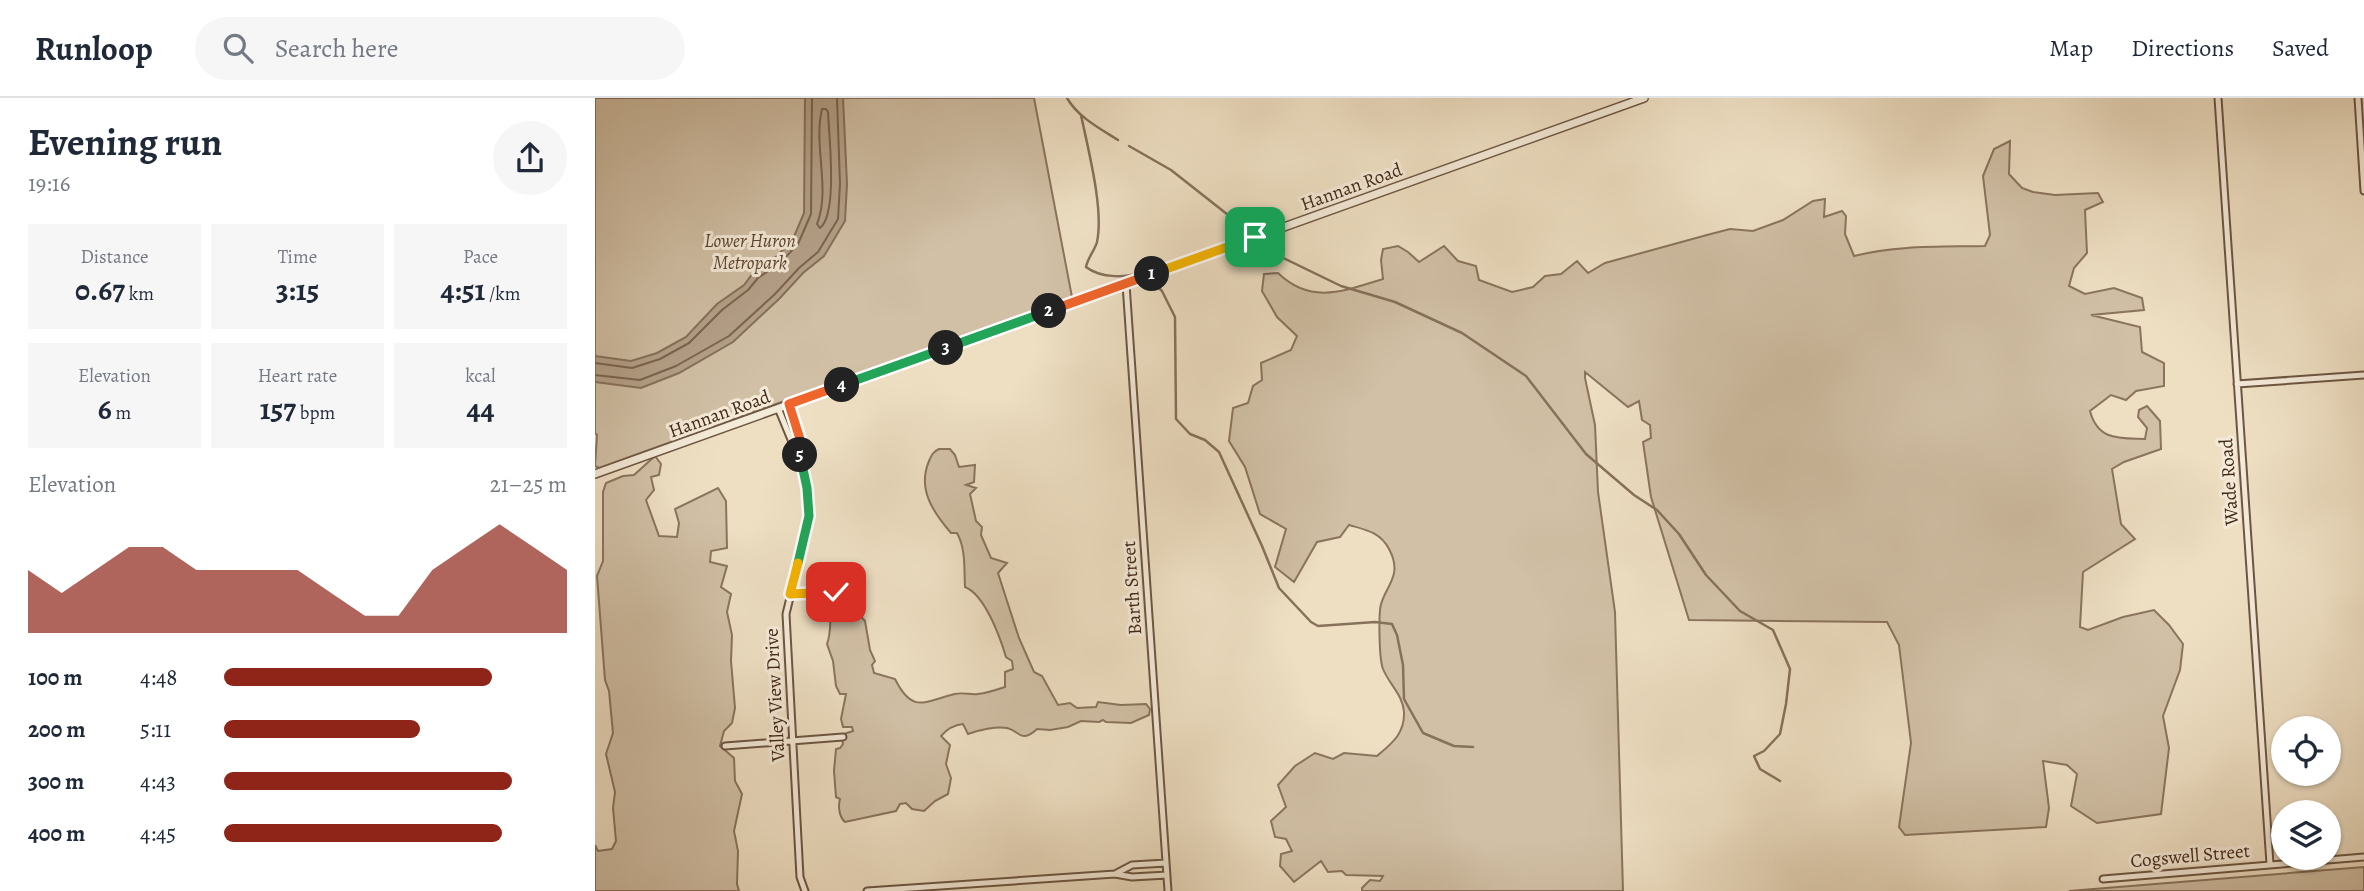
<!DOCTYPE html>
<meta charset="utf-8">
<style>
:root{--surface:#fff;--page:#f6f6f7;--text:#1f2937;--muted:#747a83;--line:#e0e1e3;--accent:#8f2418}
body{margin:0;font-family:Alegreya,serif;background:var(--page);color:var(--text);height:100vh;display:flex;flex-direction:column;font-size:26px;white-space:nowrap}
*{box-sizing:border-box;margin:0}
p{font-size:23px;color:var(--muted)}
.icon{flex:none;width:38px;height:38px;fill:none;stroke:currentColor;stroke-width:2;stroke-linecap:round;stroke-linejoin:round}
.map{position:relative;flex:1;overflow:hidden}
.details{display:flex;flex-direction:column;background:var(--surface);width:595px}
.details>*{flex:none}
.tools{position:absolute;left:1676px;top:618px;display:grid;gap:14px}
.tools a{display:grid;place-items:center;width:70px;height:70px;border-radius:50%;background:var(--surface);box-shadow:0 2px 5px #0004;font-size:35px}
.pin{position:absolute;display:grid;place-items:center;width:60px;height:60px;color:#fff;margin:-30px;border-radius:14px;box-shadow:0 4px 10px #0006}
.km{position:absolute;width:35px;height:35px;margin:-18px;border-radius:50%;background:#222;color:#fff;font-size:19px;line-height:35px;text-align:center}
.round{display:grid;place-items:center;flex:none;width:74px;height:74px;border-radius:37px;background:var(--page)}
.overview{display:flex;align-items:center;justify-content:space-between;height:119px;padding:0 28px}
h1{font-size:38px;font-weight:600;line-height:52px}
.stats{display:grid;grid-template-columns:repeat(3,1fr);gap:10px;height:119px;padding:7px 28px}
.stats div{display:grid;align-content:center;border-radius:0px;background:var(--page);text-align:center}
.stats b{font-size:30px;font-weight:600}
.stats small{font-size:19px;font-weight:400}
.stats p{font-size:19px}
.chart{height:196px;padding:14px 28px}
.chart p{display:flex;justify-content:space-between}
.chart svg{width:100%;height:126px;margin-top:7px;fill:var(--accent);opacity:.7}
ul{padding:0 28px;list-style:none;font-size:23px}
li{display:grid;grid-template-columns:112px 84px 1fr;align-items:center;height:52px}
li i{height:18px;border-radius:9px;background:var(--accent)}
header{display:flex;align-items:center;gap:42px;box-sizing:border-box;height:98px;padding:0 35px;background:var(--surface);border-bottom:2px solid var(--line)}
header strong{font-size:33px}
nav{display:flex;gap:38px;margin-inline-start:auto;font-size:24px}
.search{width:490px;height:63px;background:var(--page);display:flex;align-items:center;gap:18px;box-sizing:border-box;padding:0 24px;border-radius:38px;color:var(--muted);font-size:26px}
main{display:flex;flex:1;min-height:0}
.map>svg:first-child{display:block}
.green{fill:#d1c0a6;stroke:#8a745e;stroke-width:2}
.water{fill:#b4a189;stroke:#86715b;stroke-width:2}
.lines{fill:none;stroke-linecap:round;stroke-linejoin:round}
.shore{stroke:#7b6450;stroke-width:2}
.stream{stroke:#86715b;stroke-width:2.5}
.minor-casing{stroke:#6d5642;stroke-width:9}
.tertiary-casing{stroke:#6d5642;stroke-width:10}
.minor{stroke:#f4ead8;stroke-width:5}
.tertiary{stroke:#f4ead8;stroke-width:7}
.split-1-casing{stroke:#fff;stroke-width:14}
.split-2-casing{stroke:#fff;stroke-width:14}
.split-3-casing{stroke:#fff;stroke-width:14}
.split-4-casing{stroke:#fff;stroke-width:14}
.split-5-casing{stroke:#fff;stroke-width:14}
.split-6-casing{stroke:#fff;stroke-width:14}
.split-7-casing{stroke:#fff;stroke-width:14}
.split-1{stroke:#f5b400;stroke-width:9}
.split-2{stroke:#f0652b;stroke-width:9}
.split-3{stroke:#22a559;stroke-width:9}
.split-4{stroke:#22a559;stroke-width:9}
.split-5{stroke:#f0652b;stroke-width:9}
.split-6{stroke:#22a559;stroke-width:9}
.split-7{stroke:#f5b400;stroke-width:9}
.labels{text-anchor:middle;stroke-width:6;stroke-linejoin:round;paint-order:stroke}
.street-label{font-size:19px;fill:#422817;stroke:#f4ead8}
.park-label{font-size:19px;font-style:italic;fill:#5f4634;stroke:#f4ead8}
</style>
<header>
<strong>Runloop</strong>
<div class="search"><svg class="icon" aria-label="search" viewBox="0 0 24 24"><circle cx="10" cy="10" r="6"/><path d="M15 15l6 6"/></svg>Search here</div>
<nav><a>Map</a><a>Directions</a><a>Saved</a></nav>
</header>
<main>
<section class="details">
<div class="overview"><div><h1>Evening run</h1><p>19:16</p></div><a class="round"><svg class="icon" aria-label="share" viewBox="0 0 24 24"><path d="M12 15V3M7 8l5-5 5 5M5 13v7h14v-7"/></svg></a></div>
<div class="stats">
<div><p>Distance</p><b>0.67<small> km</small></b></div>
<div><p>Time</p><b>3:15</b></div>
<div><p>Pace</p><b>4:51<small> /km</small></b></div>
</div>
<div class="stats">
<div><p>Elevation</p><b>6<small> m</small></b></div>
<div><p>Heart rate</p><b>157<small> bpm</small></b></div>
<div><p>kcal</p><b>44</b></div>
</div>
<div class="chart"><p><span>Elevation</span>21–25 m</p>
<svg viewBox="0 0 160 44" preserveAspectRatio="none"><path d="M0 44V22L10 30L20 22L30 14L40 14L50 22L60 22L70 22L80 22L90 30L100 38L110 38L120 22L130 14L140 6L150 14L160 22V44z"/></svg>
</div>
<ul>
<li><b>100 m</b>4:48<i style="width:78%"></i></li>
<li><b>200 m</b>5:11<i style="width:57%"></i></li>
<li><b>300 m</b>4:43<i style="width:84%"></i></li>
<li><b>400 m</b>4:45<i style="width:81%"></i></li>
</ul>
</section>
<div class="map">
<svg width="1769" height="793" viewBox="0 0 1769 793">
<rect width="100%" height="100%" fill="#eedfc3"/>
<filter id="stains"><feTurbulence type="fractalNoise" baseFrequency=".00286" numOctaves="4"/><feColorMatrix values="0 0 0 0 .2 0 0 0 0 .09 0 0 0 0 .02 0 0 0 .5 -.17"/></filter>
<radialGradient id="worn" r=".72"><stop offset=".6" stop-color="#630" stop-opacity="0"/><stop offset="1" stop-color="#630" stop-opacity=".3"/></radialGradient>
<path class="green" d="M0 0H439L477 199 4 370 0 368 2 337 0 335Z
M1415 43 1414 76 1427 90 1438 94 1460 97 1503 95 1508 104 1490 112 1492 155 1479 170 1474 188 1490 196 1519 190 1547 200 1549 212 1496 217 1545 229 1547 254 1569 265V288L1541 293 1531 302 1516 297 1495 313C1503 343 1524 340 1550 341L1552 330 1543 319 1544 312 1552 308 1565 323 1566 351 1529 364 1517 371 1526 426 1540 441 1488 474 1485 529 1493 532 1528 519 1559 512 1574 527 1588 546 1585 572 1568 618 1574 650 1566 716 1502 725 1476 708 1482 676 1472 667 1448 663 1454 710 1451 729 1310 737 1304 729 1316 645 1304 547 1292 524 1094 522 1056 399 1048 344 1056 340 1055 327 1047 322 1044 303 1033 309 990 274V280L1000 327 1003 394 1020 514 1028 793H767V790L775 782 785 783 788 778 751 777 747 773 733 774 726 763 699 784 685 768 686 756 697 753 691 741 680 739 676 723 691 709 683 687 700 668 720 655 738 661 749 655 782 658C796 646 810 636 809 614 808 597 794 586 788 571 784 561 784 523 785 512 786 491 810 480 794 451 785 434 771 432 754 427L745 439 722 444 699 484 680 469 691 431 665 416 650 369 634 343 638 310 653 305 658 288 667 282 666 265 696 252 702 238 682 219 667 193 669 176 683 175C716 207 749 193 788 181L786 162 788 151 803 148 813 154 824 164 849 148 863 163 881 168 884 182 917 194 938 189 950 178 966 176 982 163 993 175 1010 165 1112 137 1135 131 1158 133 1188 122 1218 103 1230 101 1229 119 1247 113 1251 118 1250 136 1259 158C1302 147 1347 149 1390 148L1395 137 1388 78 1399 51Z
M344 351H355L360 357 364 369 380 367 379 384 371 387 381 390 375 396 381 423 387 429 386 437 396 460 412 465 403 475 424 540 439 574 447 578 463 607 475 605 482 610 501 609 503 604 526 607 551 606 555 611 554 617 536 625 511 624 508 622 504 624 486 623 473 629 455 632 442 631C426 646 425 633 412 630 401 628 384 632 373 636L368 626C358 627 352 631 346 638L355 647 351 666 356 680 353 696 340 703 329 713 317 711 311 705 305 706 301 713 250 724C244 719 243 708 245 701L241 699 239 673 241 651 245 650 248 646 246 637 258 633 257 629H248L246 621 251 596H245L241 588 238 563 232 546C237 533 234 520 237 506 246 504 254 506 262 503L264 506 262 514 270 523 275 552 280 563 277 567 279 575 300 581C318 617 330 603 360 596 368 594 375 597 383 596 392 595 401 592 410 589V574L418 571 417 563 411 559C405 539 390 497 370 489 369 471 371 451 362 435H356C338 414 322 391 334 363 337 356 338 354 344 351Z
M60 358 66 366 64 377 56 379 59 392 51 402 64 438 82 439 84 425 80 411 123 390 131 403 132 450 116 453 115 464 132 468 126 489 136 496 132 514 137 537 136 563 140 610 137 625 129 633 125 648 139 660 140 683 147 696 139 733 143 753 142 786 144 793H0V747L3 753 17 751 21 743 18 710 20 694 11 656 18 635 14 593 10 582 2 478 8 463V394L11 385 28 378 39 377Z
M1769 769V793H1474Z"/>
<path class="water" d="M210 0H248L252 86 250 123 229 158 208 175 185 200 138 244 84 275 46 290 0 284V258L36 263 62 255 91 239 122 206 149 187 158 175 182 158 198 141 209 115Z"/>
<g class="lines">
<path class="shore" d="M227 11H231L233 14C234 38 243 116 225 130L222 126C236 91 218 48 227 11Z
M0 265 37 270 65 261 94 245 127 212 153 192 163 180 186 164 203 146 216 116 217 0
M0 277 45 282 81 268 134 238 180 196 204 170 223 154 243 121 245 86 242 0"/>
<path class="stream" d="M472 0C483 19 504 30 523 42
M486 17C493 51 509 111 502 144 500 152 493 159 491 169 505 180 533 181 550 173
M534 48 576 72 656 135
M665 143 682 157 746 188 800 204 867 235 931 278 991 356 1039 397 1062 412 1084 436 1111 477 1145 513 1178 532 1195 571 1191 606 1185 636 1169 653 1159 658 1165 671 1185 683
M556 182 567 193 580 219 581 321 595 336 610 342 624 354 667 448 684 490 716 524 723 528 780 524 797 526 802 537 808 567 809 601 828 635 859 648 878 649"/>
<g class="minor-casing">
<path id="minor" d="M1623 0 1675 766
M1763 0 1769 93
M531 186 573 793
M1642 286 1769 277
M194 306 205 341 204 361
M183 310 204 361 214 405 212 430 191 516 205 779 210 793
M195 496 254 493
M130 648 248 639
M520 776 537 767 571 765
M1508 781 1769 759
M272 793 520 776 537 779 572 777"/>
</g>
<g class="tertiary-casing">
<path id="tertiary" d="M0 376 1049 0"/>
</g>
<use href="#minor" class="minor"/>
<use href="#tertiary" class="tertiary"/>
</g>
<g class="lines">
<g class="split-1-casing">
<path id="split-1" d="M557 176 660 139"/>
</g>
<g class="split-2-casing">
<path id="split-2" d="M454 213 557 176"/>
</g>
<g class="split-3-casing">
<path id="split-3" d="M351 250 454 213"/>
</g>
<g class="split-4-casing">
<path id="split-4" d="M247 287 351 250"/>
</g>
<g class="split-5-casing">
<path id="split-5" d="M205 357V341L194 306 247 287"/>
</g>
<g class="split-6-casing">
<path id="split-6" d="M203 465 214 418 212 390 205 357"/>
</g>
<g class="split-7-casing">
<path id="split-7" d="M203 465 195 496 241 494"/>
</g>
<use href="#split-1" class="split-1"/>
<use href="#split-2" class="split-2"/>
<use href="#split-3" class="split-3"/>
<use href="#split-4" class="split-4"/>
<use href="#split-5" class="split-5"/>
<use href="#split-6" class="split-6"/>
<use href="#split-7" class="split-7"/>
</g>
<g class="labels">
<g class="street-label">
<text transform="translate(756 88) rotate(-20)" y="7">Hannan Road</text>
<text transform="translate(124 315) rotate(-20)" y="7">Hannan Road</text>
<text transform="translate(1633 384) rotate(-94)" y="7">Wade Road</text>
<text transform="translate(536 490) rotate(-94)" y="7">Barth Street</text>
<text transform="translate(179 597) rotate(-93)" y="7">Valley View Drive</text>
<text transform="translate(1595 757) rotate(-5)" y="7">Cogswell Street</text>
</g>
<g class="park-label">
<text x="155" y="149">Lower Huron<tspan x="155" dy="22">Metropark</tspan></text>
</g>
</g>
<rect width="100%" height="100%" filter="url(#stains)"/>
<rect width="100%" height="100%" fill="url(#worn)"/>
</svg>
<div class="tools">
<a><svg class="icon" aria-label="locate" viewBox="0 0 24 24"><circle cx="12" cy="12" r="6"/><path d="M12 2v4M12 18v4M2 12h4M18 12h4"/></svg></a>
<a><svg class="icon" aria-label="layers" viewBox="0 0 24 24"><path d="M12 4l9 5-9 5-9-5zM3 14l9 5 9-5"/></svg></a>
</div>
<div class="pin" style="left:660px;top:139px;background:#1e9e55"><svg class="icon" aria-label="arrive" viewBox="0 0 24 24"><path d="M6 21V4h12l-3 4 3 4H6"/></svg></div>
<div class="pin" style="left:241px;top:494px;background:#d93025"><svg class="icon" aria-label="check" viewBox="0 0 24 24"><path d="M5 12l5 5 9-10"/></svg></div>
<b class="km" style="left:557px;top:176px">1</b>
<b class="km" style="left:454px;top:213px">2</b>
<b class="km" style="left:351px;top:250px">3</b>
<b class="km" style="left:247px;top:287px">4</b>
<b class="km" style="left:205px;top:357px">5</b>
</div>
</main>
